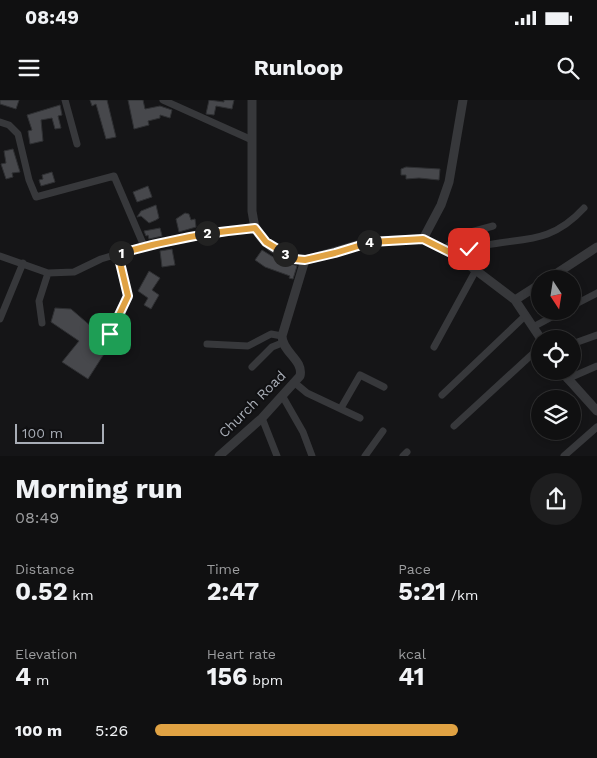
<!DOCTYPE html>
<style>
:root{--surface:#101011;--page:#1e1e1f;--text:#f1f3f6;--muted:#9c9d9f;--line:#303031;--accent:#e0a243}
body{margin:0;font-family:"Work Sans",sans-serif;background:var(--page);color:var(--text);height:100vh;display:flex;flex-direction:column;font-size:19px;white-space:nowrap}
*{box-sizing:border-box;margin:0}
p{font-size:16px;color:var(--muted)}
.icon{flex:none;width:28px;height:28px;fill:none;stroke:currentColor;stroke-width:2;stroke-linecap:round;stroke-linejoin:round}
.map{position:relative;height:356px;overflow:hidden}
.side{display:flex;flex-direction:column;background:var(--surface);flex:1}
.side>*{flex:none}
.needle{width:32px;rotate:168deg}
.fabs{position:absolute;left:531px;top:170px;display:grid;gap:10px}
.fabs a{display:grid;place-items:center;width:50px;height:50px;border-radius:50%;background:var(--surface);box-shadow:0 2px 8px #0003,0 0 0 1px var(--line);font-size:25px}
.scale{position:absolute;left:15px;bottom:12px;width:89px;box-sizing:border-box;padding-left:5px;border:2px solid #a8adb6;border-top:0;font-size:14px;line-height:18px;white-space:nowrap;color:#a8adb6;-webkit-text-stroke:4px #101012;paint-order:stroke}
.pin{position:absolute;display:grid;place-items:center;width:42px;height:42px;color:#fff;margin:-21px;border-radius:10px;box-shadow:0 2px 8px #0006}
.km{position:absolute;width:25px;height:25px;margin:-12px;border-radius:50%;background:#222;color:#fff;font-size:14px;line-height:25px;text-align:center}
.round{display:grid;place-items:center;flex:none;width:52px;height:52px;border-radius:26px;background:var(--page)}
.headline{display:flex;align-items:center;justify-content:space-between;height:85px;padding:0 15px}
h1{font-size:28px;font-weight:700;line-height:38px}
.stats{display:grid;grid-template-columns:repeat(3,1fr);gap:8px;height:85px;padding:5px 15px}
.stats div{display:grid;align-content:center}
.stats b{font-size:25px;font-weight:700}
.stats small{font-size:14px;font-weight:400}
.stats p{font-size:14px}
ul{padding:0 15px;list-style:none;font-size:16px}
li{display:grid;grid-template-columns:80px 60px 1fr;align-items:center;height:38px}
li i{height:12px;border-radius:6px;background:var(--accent)}
.status{display:flex;justify-content:space-between;align-items:center;height:35px;padding:0 25px;background:var(--surface);direction:ltr}
.status svg{height:14px;fill:currentColor}
header{display:flex;justify-content:space-between;align-items:center;height:65px;padding:0 15px;background:var(--surface);font-size:22px;font-weight:700}
.map>svg:first-child{display:block}
.building{fill:#47484c;stroke:#2f3033}
.lines{fill:none;stroke-linecap:round;stroke-linejoin:round}
.minor{stroke:#37383b;stroke-width:7}
.tertiary{stroke:#37383b;stroke-width:9}
.route-casing{stroke:#fff;stroke-width:10}
.route{stroke:#e0a243;stroke-width:6}
.labels{text-anchor:middle;stroke-width:4;stroke-linejoin:round;paint-order:stroke}
.street-label{font-size:14px;fill:#a8adb6;stroke:#101012}
</style>
<div class="status"><b>08:49</b><svg viewBox="0 0 49 12"><path d="M0 12V9h3v3zM5 12V6h3v6zM10 12V3h3v9zM15 12V0h3v12zM26 1h20v11H26zM47 4h2v5h-2z"/></svg></div>
<header><svg class="icon" aria-label="menu" viewBox="0 0 24 24"><path d="M4 6h16M4 12h16M4 18h16"/></svg>Runloop<svg class="icon" aria-label="search" viewBox="0 0 24 24"><circle cx="10" cy="10" r="6"/><path d="M15 15l6 6"/></svg></header>
<div class="map">
<svg width="597" height="356" viewBox="0 0 597 356">
<rect width="100%" height="100%" fill="#151517"/>
<path class="building" d="M0 0H19L16 9 0 4Z
M90 0H107L116 37 106 39 96 4 92 6Z
M128 0H143L145 9 160 6 172 10 170 18 160 15V18L148 21 149 25 134 29Z
M209 0 224 2V0H234L232 9 216 6 214 15 206 14Z
M60 5 62 15 58 16 61 28 55 29 52 18 41 20 43 41 30 44 28 31 32 30 27 15Z
M13 49 20 72 12 73 13 77 6 79 1 64 6 63 4 51Z
M406 67 440 69 439 80 419 78 406 79V75H401V69Z
M52 72 55 82 41 86 39 80 43 79 42 75Z
M148 86 152 97 137 102 133 92Z
M156 105 159 118 156 120 149 123 141 116 137 117 141 111Z
M185 113 189 114 191 120 195 119 196 127 179 132 176 119Z
M160 128 162 136 149 139 148 135 146 136 144 131Z
M172 149 175 165 162 167 160 151Z
M262 150 278 160 279 159 297 166 293 179 289 178 290 176 265 167 255 160Z
M149 171 160 178 152 190 159 195 151 209 144 205 148 198 138 191Z
M55 208 71 209 100 234 98 240 100 242 98 244 101 247 100 251 104 254 88 279 62 262 79 241 51 222Z"/>
<g class="lines">
<path class="minor" d="M65 0 77 44
M163 0 252 40
M0 22 9 25 18 34 29 80 36 97 114 76 144 146
M445 149 460 135 493 126
M0 156 48 173 74 172 101 159 144 146 214 132 255 128
M457 156C506 130 541 155 584 108
M572 206 597 193
M0 219 23 163
M42 223 39 201 48 173
M533 227 563 211
M110 234 128 197 118 154
M207 244 248 246 271 234 282 236
M572 244 597 235
M434 247 476 170
M252 267 272 247 282 243
M567 279 597 266
M295 283 307 293 360 318
M442 295 525 216
M283 297 303 332 312 356
M341 308 360 275 384 287
M262 318 277 356
M454 326 540 247
M365 356 383 331
M403 356 407 352
M564 356 597 327"/>
<path class="tertiary" d="M252 0V111C253 117 254 124 256 130 265 147 287 159 305 160L371 141 423 139 457 156 515 200 541 239
M423 139 441 105 449 82 463 0
M548 179 597 147
M515 200 540 184
M561 271 597 311
M219 356 262 318 300 276C304 260 282 252 282 236L305 160"/>
</g>
<g class="lines">
<g class="route-casing">
<path id="route" d="M110 234 128 196 118 154C163 141 209 132 255 128L266 142 294 159 305 160 335 153 371 142 423 139 457 156 469 149"/>
</g>
<use href="#route" class="route"/>
</g>
<g class="labels">
<g class="street-label">
<text transform="translate(252 304) rotate(-45)" y="5">Church Road</text>
</g>
</g>
</svg>
<div class="fabs">
<a><svg class="needle" viewBox="-14 -14 28 28"><path d="M0-13l5 13h-10z" fill="#e53935"/><path d="M0 13l5-13h-10z" fill="#9c9d9f"/></svg></a>
<a><svg class="icon" aria-label="locate" viewBox="0 0 24 24"><circle cx="12" cy="12" r="6"/><path d="M12 2v4M12 18v4M2 12h4M18 12h4"/></svg></a>
<a><svg class="icon" aria-label="layers" viewBox="0 0 24 24"><path d="M12 4l9 5-9 5-9-5zM3 14l9 5 9-5"/></svg></a>
</div>
<div class="scale">100 m</div>
<div class="pin" style="left:110px;top:234px;background:#1e9e55"><svg class="icon" aria-label="arrive" viewBox="0 0 24 24"><path d="M6 21V4h12l-3 4 3 4H6"/></svg></div>
<div class="pin" style="left:469px;top:149px;background:#d93025"><svg class="icon" aria-label="check" viewBox="0 0 24 24"><path d="M5 12l5 5 9-10"/></svg></div>
<b class="km" style="left:121px;top:153px">1</b>
<b class="km" style="left:207px;top:133px">2</b>
<b class="km" style="left:285px;top:154px">3</b>
<b class="km" style="left:369px;top:142px">4</b>
</div>
<section class="side">
<div class="headline"><div><h1>Morning run</h1><p>08:49</p></div><a class="round"><svg class="icon" aria-label="share" viewBox="0 0 24 24"><path d="M12 15V3M7 8l5-5 5 5M5 13v7h14v-7"/></svg></a></div>
<div class="stats">
<div><p>Distance</p><b>0.52<small> km</small></b></div>
<div><p>Time</p><b>2:47</b></div>
<div><p>Pace</p><b>5:21<small> /km</small></b></div>
</div>
<div class="stats">
<div><p>Elevation</p><b>4<small> m</small></b></div>
<div><p>Heart rate</p><b>156<small> bpm</small></b></div>
<div><p>kcal</p><b>41</b></div>
</div>
<ul>
<li><b>100 m</b>5:26<i style="width:71%"></i></li>
</ul>
</section>
